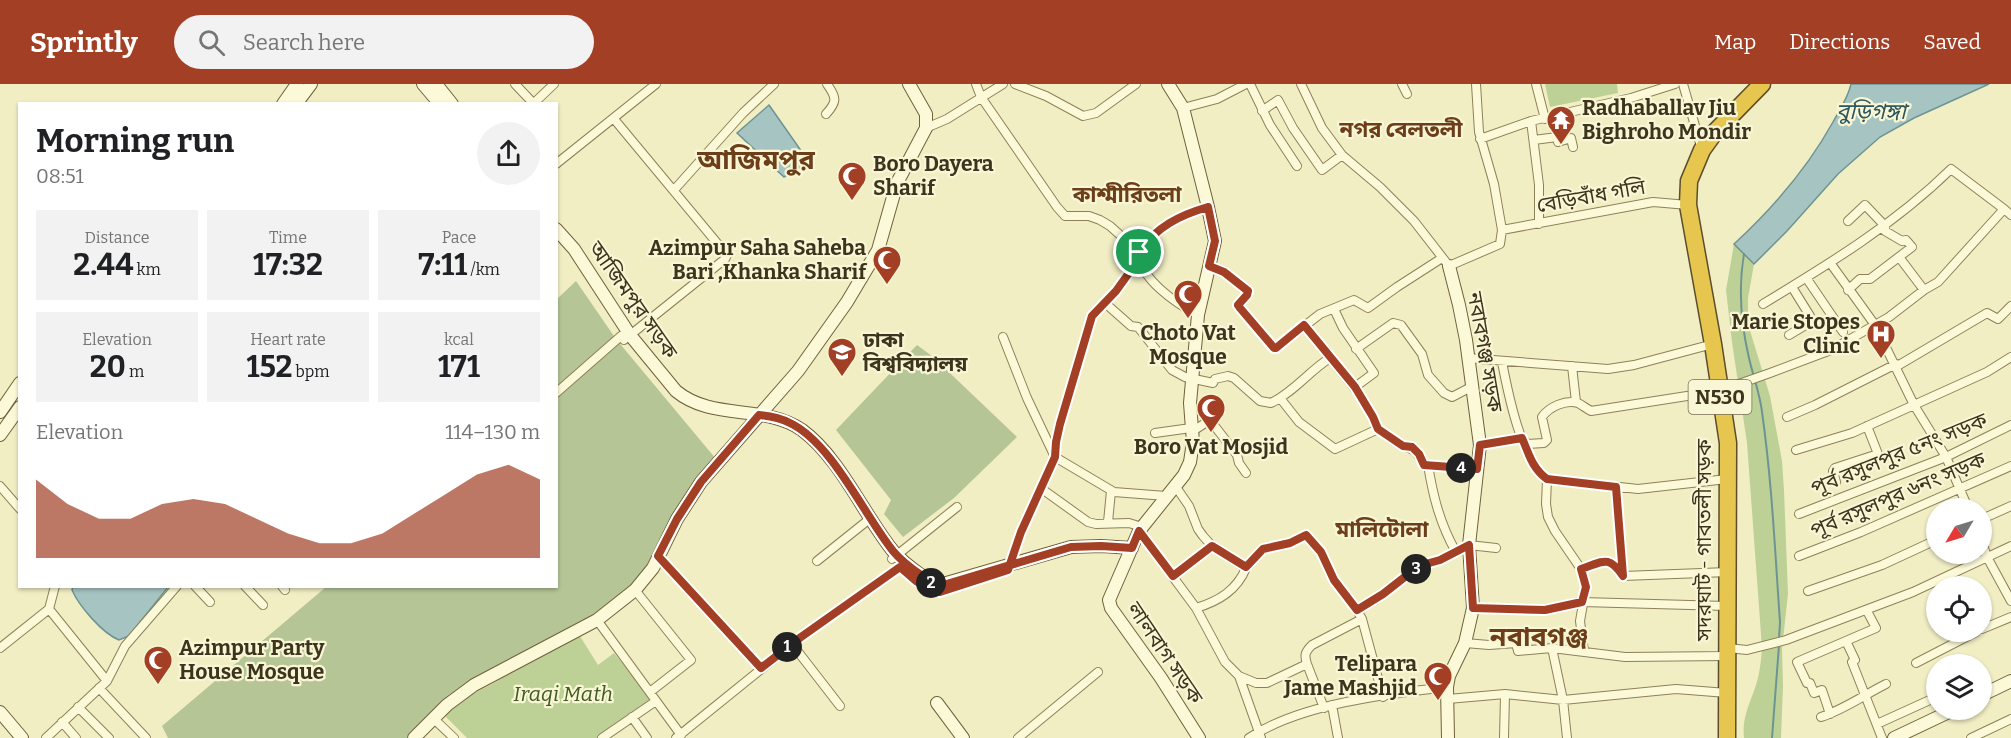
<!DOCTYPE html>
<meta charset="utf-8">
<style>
:root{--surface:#fff;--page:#f2f2f2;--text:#202124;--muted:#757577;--accent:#a23f24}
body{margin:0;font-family:Bitter,"Noto Sans Bengali",serif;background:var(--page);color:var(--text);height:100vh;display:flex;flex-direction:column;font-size:22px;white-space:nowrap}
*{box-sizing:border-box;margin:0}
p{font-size:20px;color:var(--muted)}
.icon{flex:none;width:33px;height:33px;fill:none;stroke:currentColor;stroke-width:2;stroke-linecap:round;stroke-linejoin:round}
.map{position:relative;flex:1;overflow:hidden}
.side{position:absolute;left:18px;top:18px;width:540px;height:486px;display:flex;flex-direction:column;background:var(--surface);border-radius:0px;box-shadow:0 2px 4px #0004}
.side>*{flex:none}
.needle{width:39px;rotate:232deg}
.buttons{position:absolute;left:1926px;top:414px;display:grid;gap:12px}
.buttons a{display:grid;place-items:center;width:66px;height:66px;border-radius:50%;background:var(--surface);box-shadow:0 2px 4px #0004;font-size:30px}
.pin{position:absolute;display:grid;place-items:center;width:51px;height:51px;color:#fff;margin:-26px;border:3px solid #fff;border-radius:50%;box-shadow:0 2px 6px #0007}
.km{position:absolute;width:30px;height:30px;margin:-15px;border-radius:50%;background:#222;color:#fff;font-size:16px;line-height:30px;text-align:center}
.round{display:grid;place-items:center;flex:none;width:63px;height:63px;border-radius:32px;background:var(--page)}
.headline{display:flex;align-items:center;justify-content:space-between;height:102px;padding:0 18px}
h1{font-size:33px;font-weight:700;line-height:45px}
.figures{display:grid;grid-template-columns:repeat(3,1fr);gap:9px;height:102px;padding:6px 18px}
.figures div{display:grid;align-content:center;border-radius:0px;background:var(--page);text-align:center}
.figures b{font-size:30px;font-weight:700}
.figures small{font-size:16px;font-weight:400}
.figures p{font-size:16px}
.chart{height:168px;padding:12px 18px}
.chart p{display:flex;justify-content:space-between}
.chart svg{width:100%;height:108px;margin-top:6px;fill:var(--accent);opacity:.7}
header{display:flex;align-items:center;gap:36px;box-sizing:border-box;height:84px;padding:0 30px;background:var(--accent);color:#fff}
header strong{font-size:28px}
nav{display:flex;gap:33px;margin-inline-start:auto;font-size:21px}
.search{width:420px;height:54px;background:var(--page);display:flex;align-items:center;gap:15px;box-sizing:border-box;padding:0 21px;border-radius:33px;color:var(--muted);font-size:22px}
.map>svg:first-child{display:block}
.green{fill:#bdd197}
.cemetery{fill:#b5c596}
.water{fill:#a6c4c2;stroke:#6c9493;stroke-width:1.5}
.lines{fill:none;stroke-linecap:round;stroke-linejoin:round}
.stream{stroke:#6c9493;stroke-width:2}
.street-casing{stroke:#8e8159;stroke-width:10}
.secondary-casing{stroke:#70613c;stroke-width:14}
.highway-casing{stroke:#5b4d2d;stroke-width:19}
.street{stroke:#fbf9d8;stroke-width:8}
.secondary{stroke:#fbf9d8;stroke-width:12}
.highway{stroke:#e6c64f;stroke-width:16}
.route-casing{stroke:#fff;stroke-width:12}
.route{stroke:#a23f24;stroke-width:8}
.labels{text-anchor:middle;stroke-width:4.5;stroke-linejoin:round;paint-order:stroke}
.shield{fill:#f8f6d4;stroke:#756e55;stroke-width:1.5}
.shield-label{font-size:20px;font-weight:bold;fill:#3d341e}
.poi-label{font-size:21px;font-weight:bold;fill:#3d341e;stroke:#f8f6d4;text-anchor:start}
.street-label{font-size:21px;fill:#3d341e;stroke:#f8f6d4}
.park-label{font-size:21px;font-style:italic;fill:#405b23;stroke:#f8f6d4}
.water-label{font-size:22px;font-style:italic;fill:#2c565d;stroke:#f8f6d4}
.neighbourhood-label{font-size:22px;font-weight:bold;fill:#6d3e1a;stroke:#f8f6d4}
.district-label{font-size:27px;font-weight:bold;fill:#6d3e1a;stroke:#f8f6d4}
</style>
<header>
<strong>Sprintly</strong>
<div class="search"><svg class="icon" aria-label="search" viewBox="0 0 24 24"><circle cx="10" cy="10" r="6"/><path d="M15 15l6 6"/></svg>Search here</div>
<nav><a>Map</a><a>Directions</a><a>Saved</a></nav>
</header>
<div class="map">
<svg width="2011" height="654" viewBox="0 0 2011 654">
<rect width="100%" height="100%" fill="#f1eec4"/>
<path class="green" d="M1545 0H1617L1618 9 1550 23Z
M1734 160 1754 180 1748 214V240L1770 312 1782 377 1784 406 1788 510 1782 565 1783 602 1781 654H1744C1742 636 1748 623 1754 607 1759 594 1761 579 1762 564L1747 359 1732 258 1726 206Z
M578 549 598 581 614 569 652 616 598 654H467L445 632 466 613 492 600Z"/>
<path class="cemetery" d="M576 197 616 255 716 375 646 487 620 512 581 539 450 610 407 654H168L162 642 326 503 556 502 557 215Z
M917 261 932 272 1017 353 954 414 903 453 884 430 891 416 836 346Z"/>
<path class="water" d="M1851 0H1989L1914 34 1880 53 1838 90 1787 147 1754 180 1734 160C1773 124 1807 85 1833 38 1840 25 1848 14 1851 0Z
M769 21 809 78 784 93 737 49Z
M73 502 168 503 129 552 119 556C102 549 79 522 72 506Z"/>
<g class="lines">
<path class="stream" d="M1744 170C1738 205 1741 240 1749 274 1753 292 1760 310 1762 328 1772 398 1775 468 1780 538L1779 555
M1772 654 1779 561"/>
<g class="street-casing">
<path id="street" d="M515 0 533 19
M976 0 981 13 1057 123 1065 132H1089L1100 136 1110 142 1139 168C1138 194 1177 220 1198 231
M1015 0 1046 12 1083 32 1096 29 1136 0
M1250 0 1270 41 1297 82
M1301 0 1322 44 1342 71 1380 103 1414 137 1449 182 1500 160 1502 146 1494 100 1479 48 1476 0
M1402 0 1407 10
M1536 0 1545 35
M1683 0 1702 66
M533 20 554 0
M1183 24 1217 15 1246 0
M1262 27 1278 16 1293 44 1322 86 1342 71
M826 30C837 18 837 14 827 0
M614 35 727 171 725 175 624 256
M1531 37 1539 101V140
M926 44 947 35 1003 0
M1480 55 1531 37 1631 14 1675 0
M1534 56 1557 53 1558 58 1571 54 1573 63
M556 80 656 0
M674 106 743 29 774 0
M1502 146 1653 118 1688 121
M1139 168C1156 143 1180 131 1208 123
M1899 173 1924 206
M1831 180 1875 241 1914 321 1946 373 1968 424
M1209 182 1224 187 1248 207 1247 211 1238 221 1240 224 1275 265 1320 230 1354 216 1368 224 1397 203 1442 174
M1807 195 1843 248
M1848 206 1860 195H1870L1912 163 1906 156 1902 157 1885 147V142L1865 121 1848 137
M1105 219 1131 242 1138 243 1172 286 1185 293 1213 299 1215 295 1228 292 1234 294 1260 317 1271 319C1294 308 1309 287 1330 274L1304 241
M1763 220C1829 180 1895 140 1951 85L2004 125
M1334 225 1343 244 1374 289 1355 303
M1789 251 1809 239 1810 232 1792 203
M1003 253 1027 314 1055 373 1114 408 1166 412
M1356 265 1393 239 1401 241 1422 270 1428 291 1444 309 1452 313 1473 302
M1330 274C1348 296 1368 317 1378 345
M1467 274 1608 285 1634 281 1713 260
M1502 278C1508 309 1521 376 1547 395L1638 405 1727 395
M1572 282 1576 318
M556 309 621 252
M1280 314 1299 338 1335 365 1378 345
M1787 333 1815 321 1896 280 1899 281 1987 229 1998 235 2011 222
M1378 345C1385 350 1395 359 1403 362 1416 366 1417 368 1424 381L1477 385
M1155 349 1191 344 1196 345 1210 336 1237 371 1239 379 1246 389
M1480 361 1522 354 1527 360 1544 359 1547 356 1542 333C1549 323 1566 315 1578 319 1582 321 1587 325 1591 327L1719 307 1770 289 1831 266 1889 233 1924 206 1938 198 2004 125 2011 131
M1796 366 1852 349 1987 288 2011 273
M1428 381C1433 412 1440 440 1456 468
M1547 395 1546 420 1548 433 1555 447 1581 485 1586 503 1580 537 1584 568
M1836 398 1833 387 1835 384 1878 370 1867 342
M0 402 20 425
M1176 403 1189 422 1198 445 1203 452 1212 462 1246 484 1263 465 1290 459 1306 451 1321 468 1334 496 1354 521 1362 535 1383 613
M1616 403 1623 491
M1042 405 1088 438 1096 440 1129 439 1142 443
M1799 430 1946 373 2011 341
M1982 435 2011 422
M1108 438 1111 407
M1139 447 1196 524 1225 578 1239 592 1256 599H1267L1307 580 1324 624
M1982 458 1987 473 2011 517
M658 472 761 584
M1799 472 1861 448 2011 382
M892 475 957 423
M817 477 867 437
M1009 482 1021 448 1055 373 1056 358 1060 340 1092 232 1116 207 1139 175
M1581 485C1603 477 1608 470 1623 492L1728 488
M1173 492 1212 462
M55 502 49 525 107 597
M195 502 210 518
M245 502 263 521
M282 502 285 506
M635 506 691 576 650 608
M1808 507 1882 481 1936 456
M1196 524C1219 517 1237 506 1246 484
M1473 524 1545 526 1582 518 1726 522
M1357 526 1383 510 1422 481 1440 476 1469 461 1496 464
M597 536 681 651
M1982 545 2011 533
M1846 557 1855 576 1852 578 1882 654
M1465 559 1489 561 1516 559 1518 567 1552 564 1625 573 1727 572
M792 560 840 622
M0 564 49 525
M1552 564 1563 616 1567 654
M1728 564 1747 566 1786 556 1913 508 2011 462
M1916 579 1976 548
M1307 580C1304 571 1305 568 1312 561L1362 535
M1239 592 1261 654
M99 604 146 654
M1448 615 1505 610 1563 616 1676 605 1727 609
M1332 621 1338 654
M78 623 109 654
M1830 630 1822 606 1814 609 1810 599H1807L1797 578 1876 544 1867 527
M632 633 647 654
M1821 633C1845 625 1864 611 1886 600
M434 635 454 654
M62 638 76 654
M1877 640 1932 615
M46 654 107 597 125 562 177 502
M602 654 656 617
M676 654 801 553 900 483
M1018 654 1098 588
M1249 654C1300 620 1386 610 1447 603
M1504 654 1505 610
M1971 654 2011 635"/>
</g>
<g class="secondary-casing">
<path id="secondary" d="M423 0 440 20
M436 0 452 20
M1168 0 1183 24 1208 123 1215 157 1198 231 1190 319 1193 358 1190 378 1184 391 1139 447 1109 516 1111 524 1161 594 1199 654
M283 20 297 0
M296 20 311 0
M556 145 574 165 630 251 676 307C712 337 765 320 802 346 840 374 864 431 893 467 905 482 921 490 936 502L1071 463 1101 462 1132 464
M0 328 20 299
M0 351 20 323
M1982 611 2011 597
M937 619 963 654
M0 628 22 654
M414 654 447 621 474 601 597 536 635 506 653 484 677 435 701 398 798 287 847 218 878 166 897 99 926 44V30L909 0
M1448 654 1447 603 1449 592 1465 559 1473 524 1469 461 1480 361 1466 256 1459 221 1449 182
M1894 654 1953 626"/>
</g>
<g class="highway-casing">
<path id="highway" d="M1727 654 1728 359 1713 260 1688 121 1689 97 1702 66 1715 48 1762 0"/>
</g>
<use href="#street" class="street"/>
<use href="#secondary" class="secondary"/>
<use href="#highway" class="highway"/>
</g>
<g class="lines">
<g class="route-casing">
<path id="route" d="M1139 168V175L1116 207 1092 232 1060 340 1056 358 1055 373 1021 448 1008 486 940 508 916 497 900 483 801 553 761 584 658 472 677 435 701 398 759 331C769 332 780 334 790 339 832 359 864 431 893 467 906 483 921 490 936 502H940L1071 463 1101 462 1132 464 1139 447 1173 492 1212 462 1246 483 1263 465 1290 459 1306 451 1321 468 1334 496 1357 526 1383 510 1406 492 1422 481 1440 476 1469 461 1473 524 1545 526 1582 518 1586 503 1581 485C1603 478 1608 470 1623 492L1616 403 1547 395C1532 384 1529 370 1522 354L1480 361 1477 385 1424 381 1419 370 1412 363 1403 362 1378 345 1373 333 1355 303 1304 241 1276 264H1274L1240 224 1238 221 1247 211 1248 207 1224 188 1209 182 1215 157 1208 123C1180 131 1156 143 1139 168"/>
</g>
<use href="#route" class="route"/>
</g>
<defs>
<g id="temple-pin" transform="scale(1.5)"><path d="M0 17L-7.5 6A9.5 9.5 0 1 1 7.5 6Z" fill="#a23f24" stroke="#f8f6d4"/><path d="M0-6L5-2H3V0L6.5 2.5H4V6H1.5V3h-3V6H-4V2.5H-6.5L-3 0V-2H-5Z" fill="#fff"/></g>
<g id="mosque-pin" transform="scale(1.5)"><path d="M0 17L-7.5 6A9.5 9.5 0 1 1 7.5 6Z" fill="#a23f24" stroke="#f8f6d4"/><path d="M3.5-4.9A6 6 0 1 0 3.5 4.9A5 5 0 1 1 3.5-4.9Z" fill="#fff"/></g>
<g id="hospital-pin" transform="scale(1.5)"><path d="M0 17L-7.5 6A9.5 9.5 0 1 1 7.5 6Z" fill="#a23f24" stroke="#f8f6d4"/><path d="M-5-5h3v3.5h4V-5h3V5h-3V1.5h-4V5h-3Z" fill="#fff"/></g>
<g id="university-pin" transform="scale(1.5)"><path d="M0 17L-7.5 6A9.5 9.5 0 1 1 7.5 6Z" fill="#a23f24" stroke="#f8f6d4"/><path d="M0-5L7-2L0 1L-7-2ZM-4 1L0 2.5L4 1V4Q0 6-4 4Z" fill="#fff"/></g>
</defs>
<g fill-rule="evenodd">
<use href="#temple-pin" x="1561" y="36"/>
<use href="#mosque-pin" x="852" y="92"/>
<use href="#mosque-pin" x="887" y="176"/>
<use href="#mosque-pin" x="1188" y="210"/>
<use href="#hospital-pin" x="1881" y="250"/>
<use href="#university-pin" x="842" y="268"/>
<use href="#mosque-pin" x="1211" y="324"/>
<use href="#mosque-pin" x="158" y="576"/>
<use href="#mosque-pin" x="1438" y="592"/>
</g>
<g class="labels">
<rect class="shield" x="1688.5" y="296" width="63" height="34" rx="4.5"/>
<g class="shield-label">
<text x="1720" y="320">N530</text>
</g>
<g class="poi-label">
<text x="1582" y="31">Radhaballav Jiu<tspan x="1582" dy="24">Bighroho Mondir</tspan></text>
<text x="873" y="87">Boro Dayera<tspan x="873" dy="24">Sharif</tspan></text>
<text x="866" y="171" text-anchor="end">Azimpur Saha Saheba<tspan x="866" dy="24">Bari ,Khanka Sharif</tspan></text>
<text x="1860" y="245" text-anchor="end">Marie Stopes<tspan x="1860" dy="24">Clinic</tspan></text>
<text x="1188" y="256" text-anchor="middle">Choto Vat<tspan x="1188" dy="24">Mosque</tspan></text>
<text x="863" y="263">ঢাকা<tspan x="863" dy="24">বিশ্ববিদ্যালয়</tspan></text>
<text x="1211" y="370" text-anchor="middle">Boro Vat Mosjid</text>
<text x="179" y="571">Azimpur Party<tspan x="179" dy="24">House Mosque</tspan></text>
<text x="1417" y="587" text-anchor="end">Telipara<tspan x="1417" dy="24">Jame Mashjid</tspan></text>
</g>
<g class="street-label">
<text transform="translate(1591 112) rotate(-10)" y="7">বেড়িবাঁধ গলি</text>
<text transform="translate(633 216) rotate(55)" y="7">আজিমপুর সড়ক</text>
<text transform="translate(1485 268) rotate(80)" y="7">নবাবগঞ্জ সড়ক</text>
<text transform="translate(1899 370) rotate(-22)" y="7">পূর্ব রসুলপুর ৫নং সড়ক</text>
<text transform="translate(1898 411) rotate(-23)" y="7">পূর্ব রসুলপুর ৬নং সড়ক</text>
<text transform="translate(1704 456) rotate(-90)" y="7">সদরঘাট - গাবতলী সড়ক</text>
<text transform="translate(1165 569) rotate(56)" y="7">লালবাগ সড়ক</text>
</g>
<g class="park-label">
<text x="563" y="617">Iraqi Math</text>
</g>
<g class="water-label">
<text x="1871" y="35">বুড়িগঙ্গা</text>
</g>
<g class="neighbourhood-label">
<text x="1401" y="53">নগর বেলতলী</text>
<text x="1127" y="118">কাশ্মীরিতলা</text>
<text x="1382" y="453">মালিটোলা</text>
</g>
<g class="district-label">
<text x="756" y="85">আজিমপুর</text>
<text x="1539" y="562">নবাবগঞ্জ</text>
</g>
</g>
</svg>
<div class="buttons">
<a><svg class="needle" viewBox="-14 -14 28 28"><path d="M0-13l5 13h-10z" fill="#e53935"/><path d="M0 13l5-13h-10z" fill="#757577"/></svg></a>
<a><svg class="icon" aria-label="locate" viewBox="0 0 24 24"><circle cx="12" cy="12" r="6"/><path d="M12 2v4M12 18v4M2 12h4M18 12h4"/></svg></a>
<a><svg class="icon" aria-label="layers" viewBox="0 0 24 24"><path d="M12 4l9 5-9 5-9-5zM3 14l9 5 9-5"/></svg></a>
</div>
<div class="pin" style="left:1139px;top:168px;background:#1e9e55"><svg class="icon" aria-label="arrive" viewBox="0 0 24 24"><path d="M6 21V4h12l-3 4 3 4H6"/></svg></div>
<b class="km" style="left:787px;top:563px">1</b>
<b class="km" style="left:931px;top:499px">2</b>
<b class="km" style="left:1416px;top:485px">3</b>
<b class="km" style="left:1461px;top:384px">4</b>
<section class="side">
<div class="headline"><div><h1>Morning run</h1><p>08:51</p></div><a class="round"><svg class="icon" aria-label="share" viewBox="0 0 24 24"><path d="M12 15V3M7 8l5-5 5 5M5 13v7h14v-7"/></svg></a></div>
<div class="figures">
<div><p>Distance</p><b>2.44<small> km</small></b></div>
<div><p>Time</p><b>17:32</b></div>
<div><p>Pace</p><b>7:11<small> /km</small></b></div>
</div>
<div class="figures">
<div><p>Elevation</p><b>20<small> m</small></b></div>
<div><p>Heart rate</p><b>152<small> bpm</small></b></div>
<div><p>kcal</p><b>171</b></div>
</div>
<div class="chart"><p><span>Elevation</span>114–130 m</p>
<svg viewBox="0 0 160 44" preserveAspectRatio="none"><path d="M0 44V12L10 22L20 28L30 28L40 22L50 20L60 22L70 28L80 34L90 38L100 38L110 34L120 26L130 18L140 10L150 6L160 12V44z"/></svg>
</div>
</section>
</div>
